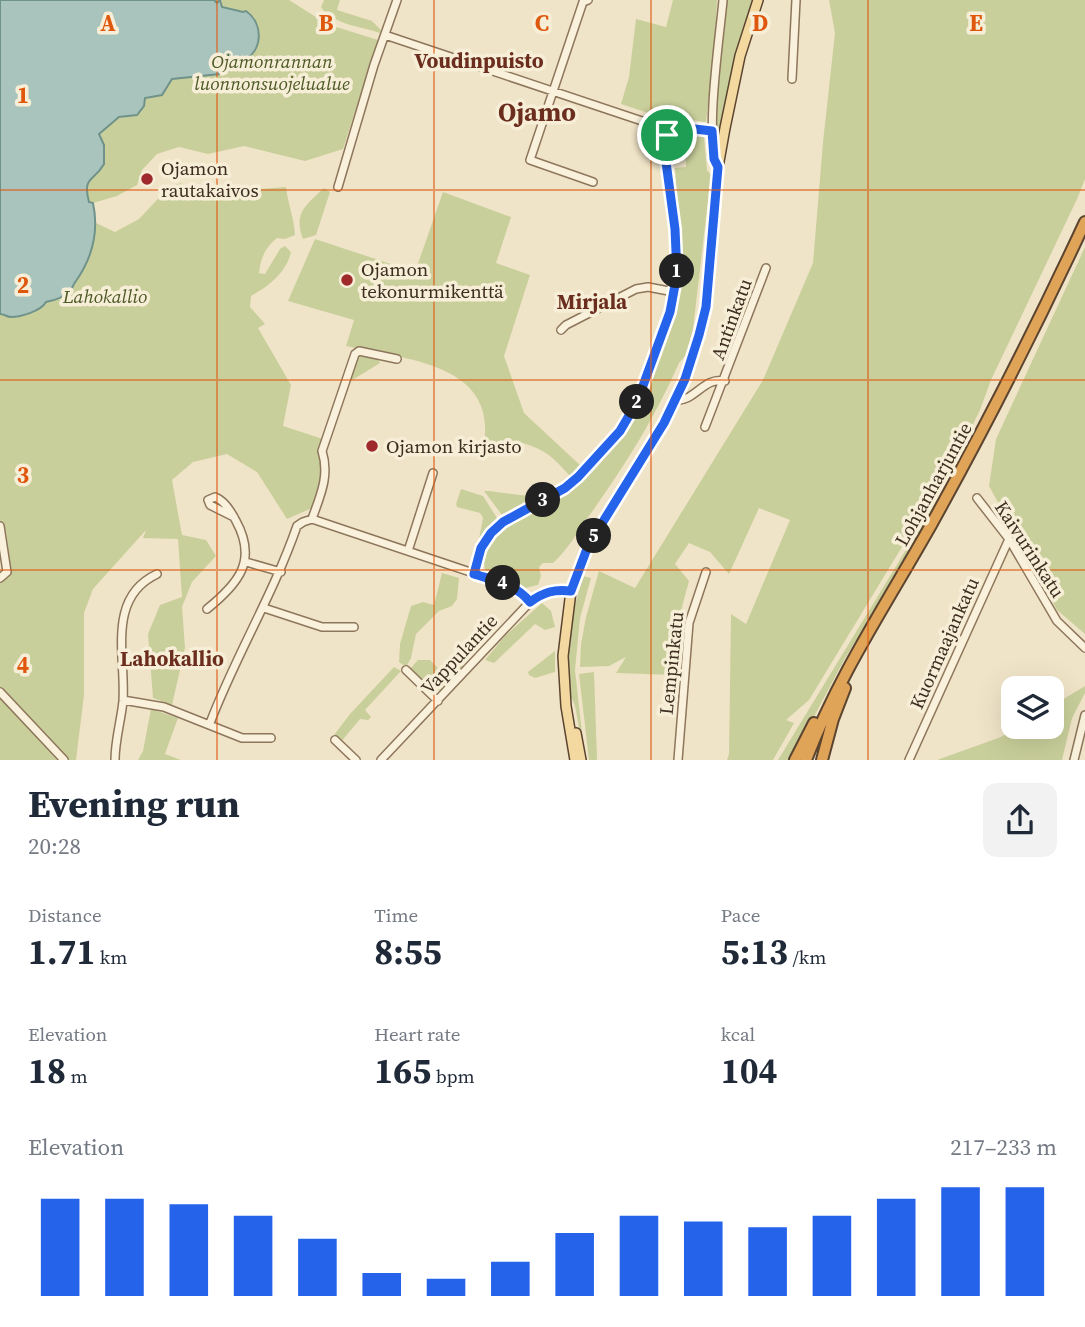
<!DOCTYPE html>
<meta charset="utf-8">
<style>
:root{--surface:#fff;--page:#f2f2f3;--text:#1f2937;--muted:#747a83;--accent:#2563eb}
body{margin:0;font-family:"Source Serif 4",serif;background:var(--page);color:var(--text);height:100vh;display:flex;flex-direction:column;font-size:26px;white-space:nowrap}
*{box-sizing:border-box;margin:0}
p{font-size:23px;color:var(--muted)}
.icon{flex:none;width:38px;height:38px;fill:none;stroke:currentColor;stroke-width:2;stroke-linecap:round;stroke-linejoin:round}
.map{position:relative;height:760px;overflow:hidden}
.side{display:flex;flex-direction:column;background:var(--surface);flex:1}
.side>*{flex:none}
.buttons{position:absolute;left:1001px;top:676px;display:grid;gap:14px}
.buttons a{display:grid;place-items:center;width:63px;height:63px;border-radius:14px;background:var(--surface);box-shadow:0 7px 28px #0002;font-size:35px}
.pin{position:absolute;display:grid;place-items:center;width:60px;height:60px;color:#fff;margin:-30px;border:4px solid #fff;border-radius:50%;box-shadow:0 2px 7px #0007}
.km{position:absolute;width:35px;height:35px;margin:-18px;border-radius:50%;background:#222;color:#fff;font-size:19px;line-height:35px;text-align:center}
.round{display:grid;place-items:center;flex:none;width:74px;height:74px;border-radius:14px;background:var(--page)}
.headline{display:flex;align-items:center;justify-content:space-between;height:119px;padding:0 28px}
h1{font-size:38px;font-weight:700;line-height:52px}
.figures{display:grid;grid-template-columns:repeat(3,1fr);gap:10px;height:119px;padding:7px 28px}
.figures div{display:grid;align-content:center}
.figures b{font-size:35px;font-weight:700}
.figures small{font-size:19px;font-weight:400}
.figures p{font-size:19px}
.chart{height:196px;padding:14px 28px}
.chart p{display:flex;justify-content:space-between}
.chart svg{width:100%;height:126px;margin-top:7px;stroke:var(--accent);stroke-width:6}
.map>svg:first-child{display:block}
.green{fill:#c9cf9b}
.water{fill:#a9c4bc;stroke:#6f938a;stroke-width:2}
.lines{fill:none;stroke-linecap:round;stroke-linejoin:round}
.minor-casing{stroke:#8d765c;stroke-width:10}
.major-casing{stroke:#5b4430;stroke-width:12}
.highway-casing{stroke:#5b4430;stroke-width:14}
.minor{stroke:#faf1dc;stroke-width:7}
.major{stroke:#f3d9a0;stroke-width:9}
.highway{stroke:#e0a458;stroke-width:10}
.route-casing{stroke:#fff;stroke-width:14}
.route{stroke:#2563eb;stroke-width:9}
.grid{fill:none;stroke:#df570d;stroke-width:2;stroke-opacity:0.55}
.poi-dot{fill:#9e2a2b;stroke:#f7eed8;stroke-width:2.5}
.labels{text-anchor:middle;stroke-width:7;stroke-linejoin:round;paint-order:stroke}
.park-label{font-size:19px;font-style:italic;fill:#4d5a26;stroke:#f7eed8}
.poi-label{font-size:19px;fill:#3d2e20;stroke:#f7eed8;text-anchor:start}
.street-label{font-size:19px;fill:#3d2e20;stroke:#f7eed8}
.neighbourhood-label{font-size:21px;font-weight:bold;fill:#6b2e1e;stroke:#f7eed8}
.district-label{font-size:26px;font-weight:bold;fill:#6b2e1e;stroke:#f7eed8}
.grid-label{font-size:23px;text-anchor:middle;font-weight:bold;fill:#df570d;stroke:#f7eed8;stroke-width:7;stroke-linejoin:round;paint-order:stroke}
</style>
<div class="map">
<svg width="1085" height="760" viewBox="0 0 1085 760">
<rect width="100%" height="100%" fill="#f0e4c8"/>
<path class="green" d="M214 0H289L327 24 378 40 343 149 305 161 244 146 208 154 179 147 157 154 142 170 137 185 117 196 93 203 89 202 85 193 87 184 104 164V149L99 134 119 118 136 116 145 98 167 88 182 42 222 5 221 1 217 3Z
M324 0H340L337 10 372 21 381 30 380 33C363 27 331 24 321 7Z
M673 0H717L715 42 706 122 654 115 621 104 629 77 636 19 666 27Z
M725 0H754L721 130H715Z
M829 0H1085V179L1078 197 991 380 980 410 959 453 809 700 786 720 794 723 773 760H727L729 754 731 614 746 624 790 520 759 508 729 574 710 552 689 543 675 564 689 581 682 607 675 675 616 673 626 657 609 666 580 667 581 644 586 617 599 571 635 588 763 380 813 263 823 142 835 33Z
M678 134 704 137 707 170 711 175 693 329 686 355 679 363C655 418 624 467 589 516 577 533 568 549 553 563H543L539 567 541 576 538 585 525 588 519 586 508 579 485 570C482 552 489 540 502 528L574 487 595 469 630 428 651 380 680 291 682 248 673 192 676 183 675 168 686 167 685 150 674 153V138Z
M181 183 191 193 211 200 234 191 286 187C288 204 294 218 295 235L285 239 277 238C265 248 261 257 259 273L265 274 280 249 285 246 291 252C286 273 269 286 251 296L250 307 265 324 258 328 291 385 283 426 323 439 319 450 323 473 312 508 287 519 257 472 227 454 193 462 172 480 182 535 206 540 216 556 192 582 182 607 185 648 172 705 153 698 148 634 160 605 182 597 178 539 143 538 146 530 93 589 84 613V695L76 760H68L20 708 25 724 57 760H0V581L9 576 11 570 6 531 0 521V314C16 316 36 317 46 302 82 293 91 255 96 223L115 232 139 219 169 187Z
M324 188 330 192 316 235 303 239C293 213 306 205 324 188Z
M443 192 511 217 496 263 530 275 504 356 524 413 581 466 570 476C547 450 540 447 506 439L502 448 484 443C497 362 401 359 346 346L354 320 288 301 315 239 415 272Z
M1085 247V634L1057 610 989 486 996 439Z
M360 356 378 359 380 363 349 382 356 359Z
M951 476H954L897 574 844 660 791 760H778Z
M461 489 483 496 497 518 479 539 483 518 480 513 457 507 456 504Z
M484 491H489L536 497 502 515Z
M442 573 459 578 457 599 452 606 439 611 416 634 411 658 406 667 399 662 400 644 411 606 423 602 434 605Z
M583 576 591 578 580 618 575 670 585 760 575 706 570 694 567 656 569 627Z
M542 603 551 611 555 627 545 630 535 624 494 663 485 660 505 636Z
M555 651V672L535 678 529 675 528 672Z
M464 659 469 663C439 694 443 701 409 670L418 660H430L447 677Z
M394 667 401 671 365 710 371 717 368 720 360 719 341 742 334 735 350 714Z
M594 672 597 760H589L579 674Z
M1085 686V693L1072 718 1062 760H937L1001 737 1018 726H1052V706Z
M151 709 178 718 165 754 181 760H138L143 751Z"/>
<path class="water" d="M0 0H214L217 3 220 0 222 7 243 12 246 11C264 24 263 51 243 61L242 66 220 74 172 79 162 95 145 98 144 106 137 115 119 117 99 134 104 145V164C94 182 82 176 89 202L93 203C99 231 92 258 76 281 72 286 72 291 67 294 60 299 54 300 46 302 41 311 21 317 11 317 7 317 4 314 0 314Z"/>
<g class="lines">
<g class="minor-casing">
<path id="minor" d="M588 0 583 2 530 160 593 182
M385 35 651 124 712 131
M792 79 796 0
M718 167C704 139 720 36 723 0
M338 187 374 65 397 0
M561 330 566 325 636 289 648 287 674 292
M675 400C694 403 704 376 725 381
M705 427 766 268
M977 498 1009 539 1057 621 1085 648
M312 519 512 586 530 602
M312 519C320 496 330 476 322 451L355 354 359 351 397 359
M0 526 7 572 0 578
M408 551 433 473
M246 562 281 572
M474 574C477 562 479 549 486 539 502 515 538 504 561 489 584 475 606 451 621 429 643 397 674 314 677 275 678 261 676 246 675 232 673 196 663 163 669 126
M264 608 322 627H354
M207 609C238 584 258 561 236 521 231 511 225 501 215 497L208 500 210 505 234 517
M406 670 438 701
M0 692 64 760
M123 700 164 707 242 738H271
M210 723C236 655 273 595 297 526L303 522 312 519
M335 740 356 760
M115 760C115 740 121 721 123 701 126 657 106 598 157 574
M381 760 530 602C544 592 554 589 571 591
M678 760 689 623 706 572
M909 760 1009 539
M1074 760 1085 715"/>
</g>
<g class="major-casing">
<path id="major" d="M576 733 581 760
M575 760 566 706 563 656 571 591 588 546 664 423 685 379 699 335 706 307 718 167 725 128 740 56 758 0"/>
</g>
<g class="highway-casing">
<path id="highway" d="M795 760 814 723
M806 760C838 676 887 603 931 525 986 426 1037 325 1085 222
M822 760 833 719 845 688"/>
</g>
<use href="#minor" class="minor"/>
<use href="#major" class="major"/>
<use href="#highway" class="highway"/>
</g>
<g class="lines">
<g class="route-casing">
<path id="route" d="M669 126 712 131 714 159 718 167 706 307 699 335 685 379 664 423 588 546 571 591C554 589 544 592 530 602 515 584 496 581 474 574L481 548 491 533 503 522 565 488 578 477 620 431 637 402 670 312 677 274 675 229 666 162Z"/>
</g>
<use href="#route" class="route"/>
</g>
<path class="grid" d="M217 0V760M434 0V760M651 0V760M868 0V760M0 190H1085M0 380H1085M0 570H1085"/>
<g class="poi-dot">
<circle cx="147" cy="179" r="7"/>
<circle cx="347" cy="280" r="7"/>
<circle cx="372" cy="446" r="7"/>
</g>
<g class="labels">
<g class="park-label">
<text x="272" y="68">Ojamonrannan<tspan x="272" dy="22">luonnonsuojelualue</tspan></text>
<text x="105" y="303">Lahokallio</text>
</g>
<g class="poi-label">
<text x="161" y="175">Ojamon<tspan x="161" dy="22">rautakaivos</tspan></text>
<text x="361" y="276">Ojamon<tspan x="361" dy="22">tekonurmikenttä</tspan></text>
<text x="386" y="453">Ojamon kirjasto</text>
</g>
<g class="street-label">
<text transform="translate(731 319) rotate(-70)" y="7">Antinkatu</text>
<text transform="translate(933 484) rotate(-61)" y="7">Lohjanharjuntie</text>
<text transform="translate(1030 549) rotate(57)" y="7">Kaivurinkatu</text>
<text transform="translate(944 643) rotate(-66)" y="7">Kuormaajankatu</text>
<text transform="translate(459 654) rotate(-47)" y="7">Vappulantie</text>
<text transform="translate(671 663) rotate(-84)" y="7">Lempinkatu</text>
</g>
<g class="neighbourhood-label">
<text x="479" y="68">Voudinpuisto</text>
<text x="592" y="309">Mirjala</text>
<text x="172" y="666">Lahokallio</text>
</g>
<g class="district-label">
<text x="537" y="121">Ojamo</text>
</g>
</g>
<g class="grid-label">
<text x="108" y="31">A</text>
<text x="326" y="31">B</text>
<text x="542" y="31">C</text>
<text x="760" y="31">D</text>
<text x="976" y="31">E</text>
<text x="23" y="103">1</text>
<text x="23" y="293">2</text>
<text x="23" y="483">3</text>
<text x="23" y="673">4</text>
</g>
</svg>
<div class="buttons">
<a><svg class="icon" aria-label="layers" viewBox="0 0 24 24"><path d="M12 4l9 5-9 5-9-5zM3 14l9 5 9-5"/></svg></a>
</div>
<div class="pin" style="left:667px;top:135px;background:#1e9e55"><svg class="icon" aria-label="arrive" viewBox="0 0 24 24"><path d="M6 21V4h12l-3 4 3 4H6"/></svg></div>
<b class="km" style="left:677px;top:271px">1</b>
<b class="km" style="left:637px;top:402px">2</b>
<b class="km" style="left:543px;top:500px">3</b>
<b class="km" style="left:503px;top:583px">4</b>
<b class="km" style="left:594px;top:536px">5</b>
</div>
<section class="side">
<div class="headline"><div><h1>Evening run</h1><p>20:28</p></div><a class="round"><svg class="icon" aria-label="share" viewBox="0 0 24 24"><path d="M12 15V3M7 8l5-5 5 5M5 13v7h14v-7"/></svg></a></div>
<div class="figures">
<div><p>Distance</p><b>1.71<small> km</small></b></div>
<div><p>Time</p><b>8:55</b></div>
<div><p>Pace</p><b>5:13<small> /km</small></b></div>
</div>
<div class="figures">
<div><p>Elevation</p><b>18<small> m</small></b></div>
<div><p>Heart rate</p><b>165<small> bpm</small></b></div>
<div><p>kcal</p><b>104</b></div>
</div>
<div class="chart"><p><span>Elevation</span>217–233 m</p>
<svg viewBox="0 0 160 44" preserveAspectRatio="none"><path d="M5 44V10M15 44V10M25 44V12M35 44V16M45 44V24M55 44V36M65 44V38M75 44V32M85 44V22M95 44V16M105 44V18M115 44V20M125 44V16M135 44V10M145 44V6M155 44V6"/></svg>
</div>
</section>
